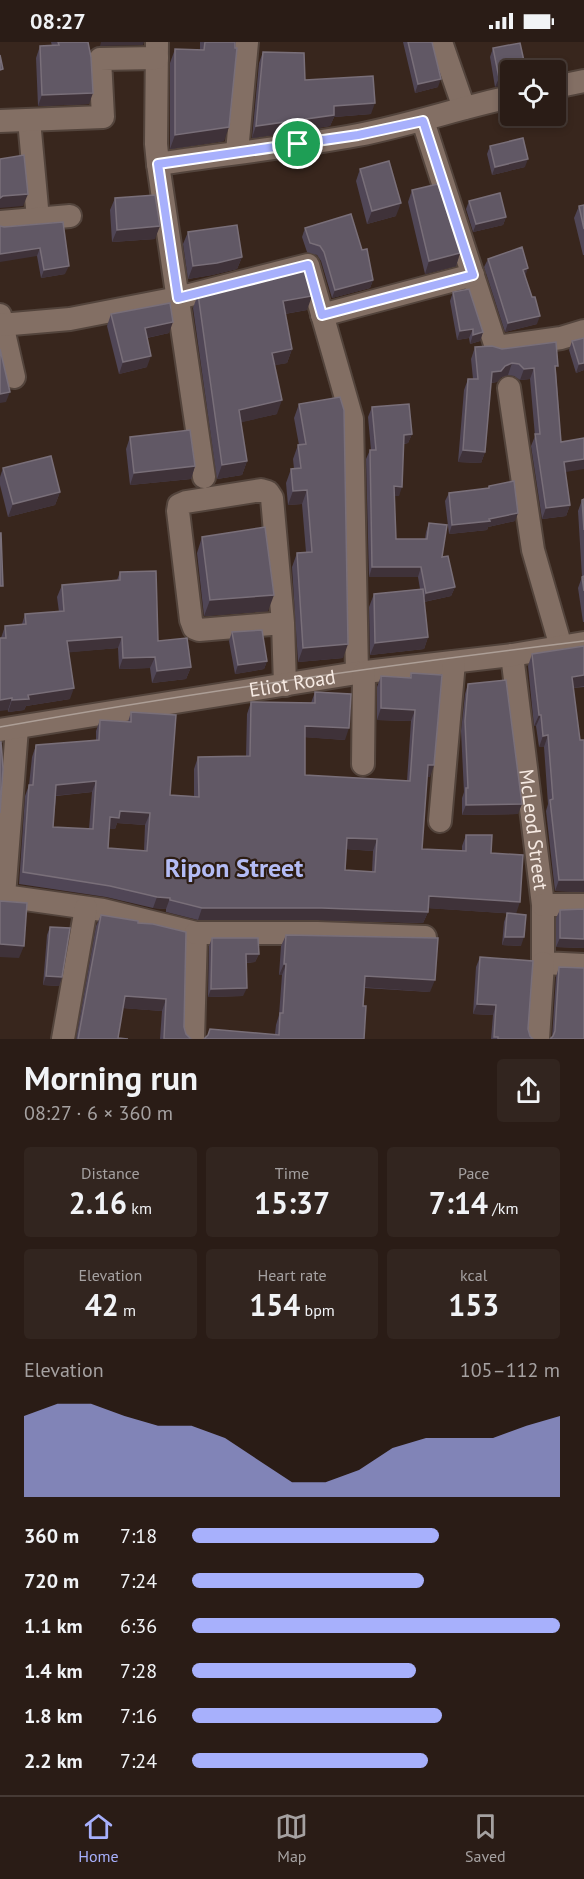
<!DOCTYPE html>
<meta charset="utf-8">
<style>
:root{--surface:#2a1c16;--page:#32251f;--text:#f1f3f6;--muted:#a5a1a1;--line:#463a35;--accent:#a7b0fc}
body{margin:0;font-family:"PT Sans",sans-serif;background:var(--page);color:var(--text);height:100vh;display:flex;flex-direction:column;font-size:22px;white-space:nowrap}
*{box-sizing:border-box;margin:0}
p{font-size:20px;color:var(--muted)}
.icon{flex:none;width:33px;height:33px;fill:none;stroke:currentColor;stroke-width:2;stroke-linecap:round;stroke-linejoin:round}
.map{position:relative;height:997px;overflow:hidden}
.drawer{display:flex;flex-direction:column;background:var(--surface);flex:1}
.drawer>*{flex:none}
.tools{position:absolute;left:500px;top:18px;display:grid;gap:12px}
.tools a{display:grid;place-items:center;width:66px;height:66px;border-radius:6px;background:var(--surface);box-shadow:0 3px 9px #0003,0 0 0 2px var(--line);font-size:30px}
.pin{position:absolute;display:grid;place-items:center;width:51px;height:51px;color:#fff;margin:-26px;border:3px solid #fff;border-radius:50%;box-shadow:0 2px 6px #0007}
.round{display:grid;place-items:center;flex:none;width:63px;height:63px;border-radius:6px;background:var(--page)}
.summary{display:flex;align-items:center;justify-content:space-between;height:102px;padding:0 24px}
h1{font-size:33px;font-weight:700;line-height:45px}
.metrics{display:grid;grid-template-columns:repeat(3,1fr);gap:9px;height:102px;padding:6px 24px}
.metrics div{display:grid;align-content:center;border-radius:6px;background:var(--page);text-align:center}
.metrics b{font-size:30px;font-weight:700}
.metrics small{font-size:16px;font-weight:400}
.metrics p{font-size:16px}
.chart{height:168px;padding:12px 24px}
.chart p{display:flex;justify-content:space-between}
.chart svg{width:100%;height:108px;margin-top:6px;fill:var(--accent);opacity:.7}
ul{padding:0 24px;list-style:none;font-size:20px}
li{display:grid;grid-template-columns:96px 72px 1fr;align-items:center;height:45px}
li i{height:15px;border-radius:8px;background:var(--accent)}
.status{display:flex;justify-content:space-between;align-items:center;height:42px;padding:0 30px;background:var(--surface);direction:ltr}
.status svg{height:16px;fill:currentColor}
.menu{display:flex;justify-content:space-around;align-items:center;height:84px;border-top:2px solid var(--line);background:var(--surface);font-size:16px;color:var(--muted)}
.menu a{display:grid;justify-items:center;gap:3px}
.menu .current{color:var(--accent)}
.map>svg:first-child{display:block}
.lines{fill:none;stroke-linecap:round;stroke-linejoin:round}
.minor-casing{stroke:#53443c;stroke-width:26}
.minor{stroke:#836f64;stroke-width:22}
.tram{stroke:#ad9f97;stroke-width:1.5}
.wall{fill:#504656;fill-rule:evenodd}
.shaded-wall{fill:#3f3239}
.building{fill:#615865;stroke:#796f79;stroke-width:1.5;fill-rule:evenodd}
.route-casing{stroke:#fff;stroke-width:12}
.route{stroke:#a7b0fc;stroke-width:8}
.labels{text-anchor:middle;stroke-width:4.5;stroke-linejoin:round;paint-order:stroke}
.street-label{font-size:20px;fill:#f6eae3;stroke:#2d1d14}
.district-label{font-size:26px;font-weight:bold;fill:#b4bcf4;stroke:#2d1d14}
</style>
<div class="status"><b>08:27</b><svg viewBox="0 0 49 12"><path d="M0 12V9h3v3zM5 12V6h3v6zM10 12V3h3v9zM15 12V0h3v12zM26 1h20v11H26zM47 4h2v5h-2z"/></svg></div>
<div class="map">
<svg width="584" height="997" viewBox="0 0 584 997">
<rect width="100%" height="100%" fill="#38261d"/>
<g class="lines">
<g class="minor-casing">
<g id="minor">
<path d="M157 0 156 102 158 122 204 435"/>
<path d="M441 0 464 66"/>
<path d="M555 45 584 39"/>
<path d="M29 78 38 177"/>
<path d="M0 79 103 75 100 17 157 16"/>
<path d="M423 79 496 305 561 296 584 289"/>
<path d="M237 110 247 0"/>
<path d="M158 122C225 112 292 105 358 93 410 83 459 66 510 55"/>
<path d="M0 180 70 174"/>
<path d="M0 273 14 335"/>
<path d="M322 273 473 233"/>
<path d="M0 283 70 277 178 256 308 223 352 377 357 631"/>
<path d="M509 346 533 508 561 605"/>
<path d="M283 581 272 456 268 450 261 448 186 460 179 463 178 469 191 578 194 586 199 588 283 581 285 643"/>
<path id="s1" d="M512 613 543 863V921L584 923"/>
<path d="M17 686 4 854 103 868 196 891 193 997"/>
<path id="s2" d="M0 688 357 631 512 613 584 601"/>
<path d="M363 722 364 631"/>
<path d="M440 779 454 620"/>
<path d="M543 863H584"/>
<path d="M196 891H318L425 895"/>
<path d="M63 997 86 866"/>
<path d="M538 997 543 921"/>
</g>
</g>
<use href="#minor" class="minor"/>
<path class="tram" d="M0 685C194 650 388 623 584 599"/>
</g>
<path class="wall" d="M51 0H88L89 62 38 64 36 16 40 4H52Z
M200 0H235L224 99 170 107V21L175 7 200 8Z
M403 0H432L438 45 415 51Z
M493 6 526 28 495 45 490 15Z
M263 10 305 38 371 72 334 75 330 84 252 96 259 21Z
M490 104 525 125 492 133 487 112Z
M360 127 396 174 367 182 356 139Z
M412 148 460 211 456 224 425 232 408 160Z
M115 156 155 197 112 200 110 168Z
M469 159 506 175 503 183 473 190 466 167Z
M584 163V213H583L574 176 579 164Z
M63 180 65 232 41 236 37 214 4 185Z
M305 186 362 208 373 238 370 246 332 256 321 219 317 213 307 210 302 195Z
M188 190 242 215 237 227 212 233 188 237 183 202Z
M488 217 525 235 537 282 505 290 484 225Z
M453 250 483 290 480 299 470 302 469 296 457 298 450 259Z
M198 252 307 268 285 272 292 307 287 321 274 323 277 372 241 380 247 419 242 433 217 437 193 266Z
M111 272 169 291 147 296V325L119 332 107 284Z
M572 299 584 328 576 331 569 308Z
M475 305 556 329 561 400 570 463 566 474 542 477 531 404 535 394 530 337 520 338 514 334 508 333 501 335 497 340 491 341 485 410 481 421 458 420 464 348 468 337H473L471 317Z
M299 362 343 616 298 620 292 525 297 511 306 510 302 462 288 463 286 441 291 427H294L293 417 298 403H299L294 376Z
M372 365 412 392 408 401 404 402 399 454H394L396 497H425L426 490 429 481 455 545 451 554 424 560 428 595 424 607 370 613 369 565 374 552 420 547 418 535H369L366 417 370 408H371L368 375Z
M130 395 195 424 191 437 130 443 126 407Z
M3 426 60 450 55 463 8 475 0 443V435Z
M489 444 515 479 488 485 487 488 449 492 445 459 449 451 488 447Z
M584 457V580H583L578 546 582 535 578 469 582 458Z
M202 495 268 569 204 574 197 511Z
M120 530 158 599 191 625 186 637 152 641 150 626 119 627 118 606 69 610 70 657 26 664 24 668 8 670 1 596 5 584 22 582 25 572 59 570 57 555 62 543 117 538Z
M232 590 267 619 264 627 235 632 229 599Z
M584 604V645L573 646 580 698H584V850L555 849 546 769 548 762 544 705H539L536 684H534L528 624 532 612Z
M411 631 430 735 427 734 422 807 462 809V804L466 793 491 811 516 872 428 866V870L423 881 318 878H198L166 870V867L153 866 106 855 19 842 25 754 29 743 32 715 36 703 96 699V689L100 678 128 680 131 670 170 753 194 754V727L198 715 246 714 247 672 251 660 311 661 315 650 345 698 305 695V733L407 739 411 679 377 678V645L381 634 410 636ZM92 750 89 787 53 785 56 754ZM117 781 145 783 144 809 108 806 109 787H115ZM346 807 373 809 372 830 345 828Z
M468 642 518 772 462 773V756L464 750 461 689 465 652Z
M584 867V906L556 905V876L560 868Z
M507 871 521 904 502 903 504 880Z
M101 873 138 881 184 985 186 992 191 997H160L162 969 123 966 118 996 128 997H76L96 884Z
M50 885 62 935 59 944 43 943 47 893Z
M286 893 430 950 365 946 363 964 364 997 275 992 276 983 279 973 282 933H279L281 904Z
M212 896 259 912 255 920 246 921 243 954 208 955 209 904Z
M480 915 528 987 530 994 533 997H491L493 973 473 972 476 925Z
M559 925 584 997 552 996 556 935Z"/>
<path class="shaded-wall" d="M101 0H144L143 3 100 4Z
M510 34V42L495 45 499 36Z
M441 37 438 45 415 51 418 42Z
M93 51 89 62 38 64 42 53Z
M375 61 371 72 334 75 330 84 252 96 256 84 334 64Z
M229 85 224 99 170 107 175 93Z
M528 117 525 125 492 133 495 125Z
M28 152 23 164 0 166V156L3 154Z
M401 161 396 174 367 182 372 169Z
M506 175 503 183 473 190 476 182Z
M160 184 155 197 112 200 117 188Z
M40 206 37 214 0 220V212Z
M460 211 456 224 425 232 429 219Z
M242 215 237 227 212 233 188 237 193 224Z
M69 224 65 232 41 236 44 228Z
M528 226 525 235 523 228Z
M373 238 370 246 332 256 335 248Z
M312 254 307 268 278 273 283 259Z
M540 274 537 282 505 290 508 281Z
M173 280 169 291 141 297 145 286Z
M473 287 469 296 457 298 460 289Z
M483 290 480 299 470 302 473 293Z
M292 307 287 321 267 325 272 311Z
M151 314 147 325 119 332 123 320Z
M512 321 508 333 501 335 497 340 488 341 492 330Z
M584 321V328L576 331 579 322Z
M534 326 530 337 520 338 524 327Z
M10 350 6 360 0 361V352Z
M282 358 277 372 234 382 239 368Z
M412 392 408 401 401 402 404 393Z
M463 408 485 410 481 421 458 420Z
M584 417V427L560 431 564 420Z
M247 419 242 433 217 437 222 423Z
M195 424 191 437 130 443 134 431Z
M394 444 402 445 399 454H390Z
M307 448 302 462 288 463 293 449Z
M60 450 55 463 8 475 13 462Z
M570 463 566 474 542 477 546 466Z
M518 471 515 479 488 485 487 488 449 492 452 483Z
M372 525H421L418 535H369Z
M455 545 451 554 423 560 426 551Z
M274 553 268 569 204 574 210 558Z
M122 595 118 606 63 611 67 599Z
M428 595 424 607 370 613 375 601Z
M348 602 343 616 298 620 303 606Z
M155 615 150 626 119 627 123 616Z
M267 619 264 627 235 632 238 623Z
M191 625 186 637 152 641 157 629Z
M584 633V644L567 647 572 635Z
M74 646 70 657 26 664 24 668 8 670 12 658 28 653Z
M12 656 8 668 0 669V658Z
M381 666 415 668 411 679 377 678Z
M539 673H541L536 684H534Z
M305 684 349 686 345 698 301 695Z
M548 693 544 705H539L543 694Z
M428 723H434L430 735 424 734Z
M96 739 92 750 52 754 56 743Z
M522 762 518 772 462 773 466 763Z
M120 769 150 771 145 783 117 781 115 787H106L110 775Z
M347 796 377 797 373 809 343 807Z
M559 838H584V850L555 849Z
M429 854 520 860 516 872 425 866Z
M157 855 170 856 166 867 153 866Z
M202 866H322L428 870 423 881 318 878H198Z
M505 895H524L521 904 502 903Z
M560 896 584 897V906L556 905Z
M0 902 24 904 19 916 0 915Z
M246 912H259L255 920 242 921Z
M284 922H286L282 933H279Z
M46 934 62 935 59 944 43 943Z
M365 934 435 938 430 950 361 945Z
M247 946 243 954 208 955 211 947Z
M125 954 166 957 162 969 121 966Z
M477 962 496 963 493 973 473 972Z"/>
<path class="building" d="M58 0H88L91 15 93 51 42 53 40 4 59 3Z
M205 0H235V6H237L229 85 175 93V7L204 8Z
M408 0H432L441 37 418 42Z
M520 1 526 28H510V34L499 36 493 6Z
M263 10 304 11 305 38 373 34 375 61 334 64V73L256 84Z
M0 13 3 27 0 28Z
M523 96 528 117 495 125 490 104Z
M24 113 28 152 3 154 0 156V117Z
M389 119 401 161 372 169 360 127Z
M438 142 460 211 429 219 412 148Z
M500 151 506 175 476 182 469 159Z
M155 153 160 184 117 188 115 156Z
M584 163V187L579 164Z
M351 172 362 208 367 207 373 238 335 248 324 210 320 204 310 201 305 186Z
M63 180 69 224 44 228 40 206 0 212V184L4 185Z
M237 183 242 215 217 221 193 224 188 190Z
M522 205 528 226 523 228 532 255H535L540 274 508 281 488 217Z
M304 225 312 254 283 259 292 307 272 311 282 358 239 368 247 419 222 423 198 252Z
M469 247 483 290 473 293V287L460 289 453 250Z
M170 261 173 280 145 286 151 314 123 320 111 272Z
M584 296V321L579 322 572 299Z
M556 300 558 324H555L561 400 584 396V417L564 420 570 463 546 466 535 392H540L534 326 524 327 519 322 512 321 505 324 501 329 492 330 485 410 463 408 468 337H478L475 305 492 304 502 307Z
M0 307 10 350 0 352Z
M340 355 344 368 348 602 303 606 297 511 312 510 307 448 293 449 291 427 301 426 298 403 306 402 299 362Z
M409 362 412 392 404 393 402 445 394 444 396 497H427L429 481 447 483 442 515 448 514 455 545 426 551 421 525H372L370 408H376L372 365Z
M190 388 195 424 134 431 130 395Z
M51 414 60 450 13 462 3 426Z
M514 439 518 471 489 477 490 479 452 483 449 451 489 446V444Z
M584 457V488L582 458Z
M265 485 274 553 210 558 202 495Z
M0 491H1L3 544H0Z
M156 529 158 599 187 596 191 625 157 629 155 615 123 616 122 595 67 599 74 646 28 653 29 657 12 658V656L0 658V596H6L5 584 26 582 25 572 64 569 62 543 120 538V530Z
M584 534V549L582 535Z
M423 547 428 595 375 601 374 552Z
M262 588 267 619 238 623 232 590Z
M584 604V633L572 635 580 698H584V838H559L550 758 553 757 548 693 543 694 541 673H539L532 612Z
M411 631 442 633 434 723H428L422 807 466 809V793H492L491 811 523 813 520 860 429 854 428 870 322 866H202L170 858V856L157 855 110 844 23 830 29 743H33L36 703 99 698 100 678 131 680V670L176 673 170 753 199 755 198 715 250 714 251 660 315 661V650L351 652 349 686 305 684V733L410 739 415 668 381 666V634L411 636ZM96 739 93 787 53 785 56 743ZM120 769 150 771 147 809 108 806 110 775 119 776ZM347 796 377 797 375 830 345 828Z
M506 638 522 762 466 763V746H468L465 679 468 642Z
M0 700H1L3 727 0 771Z
M0 859 27 861 24 904 0 902Z
M584 867V897L560 896V868Z
M507 871 526 873 524 895H505Z
M101 873 138 879V881L153 882 186 890 184 985 186 992 191 997H164L166 957 125 954 118 996 128 997H78Z
M50 885 70 886 62 935 46 934Z
M286 893 438 896 435 938 365 934 363 964H366L364 997H204L208 993 210 987 279 993 280 971H283L286 922H284Z
M212 896H258L259 912H246L247 946 211 947Z
M480 915 533 919 528 987 530 994 533 997H498V995H494L496 963 477 962Z
M559 925 584 926V997H550L553 994 555 989Z"/>
<g class="lines">
<g class="route-casing">
<path id="route" d="M423 79 473 233 322 273 308 223 178 256 158 122 358 93Z"/>
</g>
<use href="#route" class="route"/>
</g>
<g class="labels">
<g class="street-label">
<text dy="7" stroke="none"><textPath href="#s2" startOffset="296">Eliot Road</textPath></text>
<text dy="7" stroke="none"><textPath href="#s1" startOffset="176">McLeod Street</textPath></text>
</g>
<g class="district-label">
<text x="234" y="835">Ripon Street</text>
</g>
</g>
</svg>
<div class="tools">
<a><svg class="icon" aria-label="locate" viewBox="0 0 24 24"><circle cx="12" cy="12" r="6"/><path d="M12 2v4M12 18v4M2 12h4M18 12h4"/></svg></a>
</div>
<div class="pin" style="left:298px;top:102px;background:#1e9e55"><svg class="icon" aria-label="arrive" viewBox="0 0 24 24"><path d="M6 21V4h12l-3 4 3 4H6"/></svg></div>
</div>
<section class="drawer">
<div class="summary"><div><h1>Morning run</h1><p>08:27 · 6 × 360 m</p></div><a class="round"><svg class="icon" aria-label="share" viewBox="0 0 24 24"><path d="M12 15V3M7 8l5-5 5 5M5 13v7h14v-7"/></svg></a></div>
<div class="metrics">
<div><p>Distance</p><b>2.16<small> km</small></b></div>
<div><p>Time</p><b>15:37</b></div>
<div><p>Pace</p><b>7:14<small> /km</small></b></div>
</div>
<div class="metrics">
<div><p>Elevation</p><b>42<small> m</small></b></div>
<div><p>Heart rate</p><b>154<small> bpm</small></b></div>
<div><p>kcal</p><b>153</b></div>
</div>
<div class="chart"><p><span>Elevation</span>105–112 m</p>
<svg viewBox="0 0 160 44" preserveAspectRatio="none"><path d="M0 44V11L10 6L20 6L30 11L40 15L50 15L60 20L70 29L80 38L90 38L100 33L110 24L120 20L130 20L140 20L150 15L160 11V44z"/></svg>
</div>
<ul>
<li><b>360 m</b>7:18<i style="width:67%"></i></li>
<li><b>720 m</b>7:24<i style="width:63%"></i></li>
<li><b>1.1 km</b>6:36<i style="width:100%"></i></li>
<li><b>1.4 km</b>7:28<i style="width:61%"></i></li>
<li><b>1.8 km</b>7:16<i style="width:68%"></i></li>
<li><b>2.2 km</b>7:24<i style="width:64%"></i></li>
</ul>
</section>
<nav class="menu">
<a class="current"><svg class="icon" aria-label="home" viewBox="0 0 24 24"><path d="M3 11l9-7 9 7M6 9v11h12V9"/></svg>Home</a>
<a><svg class="icon" aria-label="map" viewBox="0 0 24 24"><path d="M3 6l6-2 6 2 6-2v14l-6 2-6-2-6 2zM9 4v14M15 6v14"/></svg>Map</a>
<a><svg class="icon" aria-label="saved" viewBox="0 0 24 24"><path d="M7 4h10v16l-5-4-5 4z"/></svg>Saved</a>
</nav>
